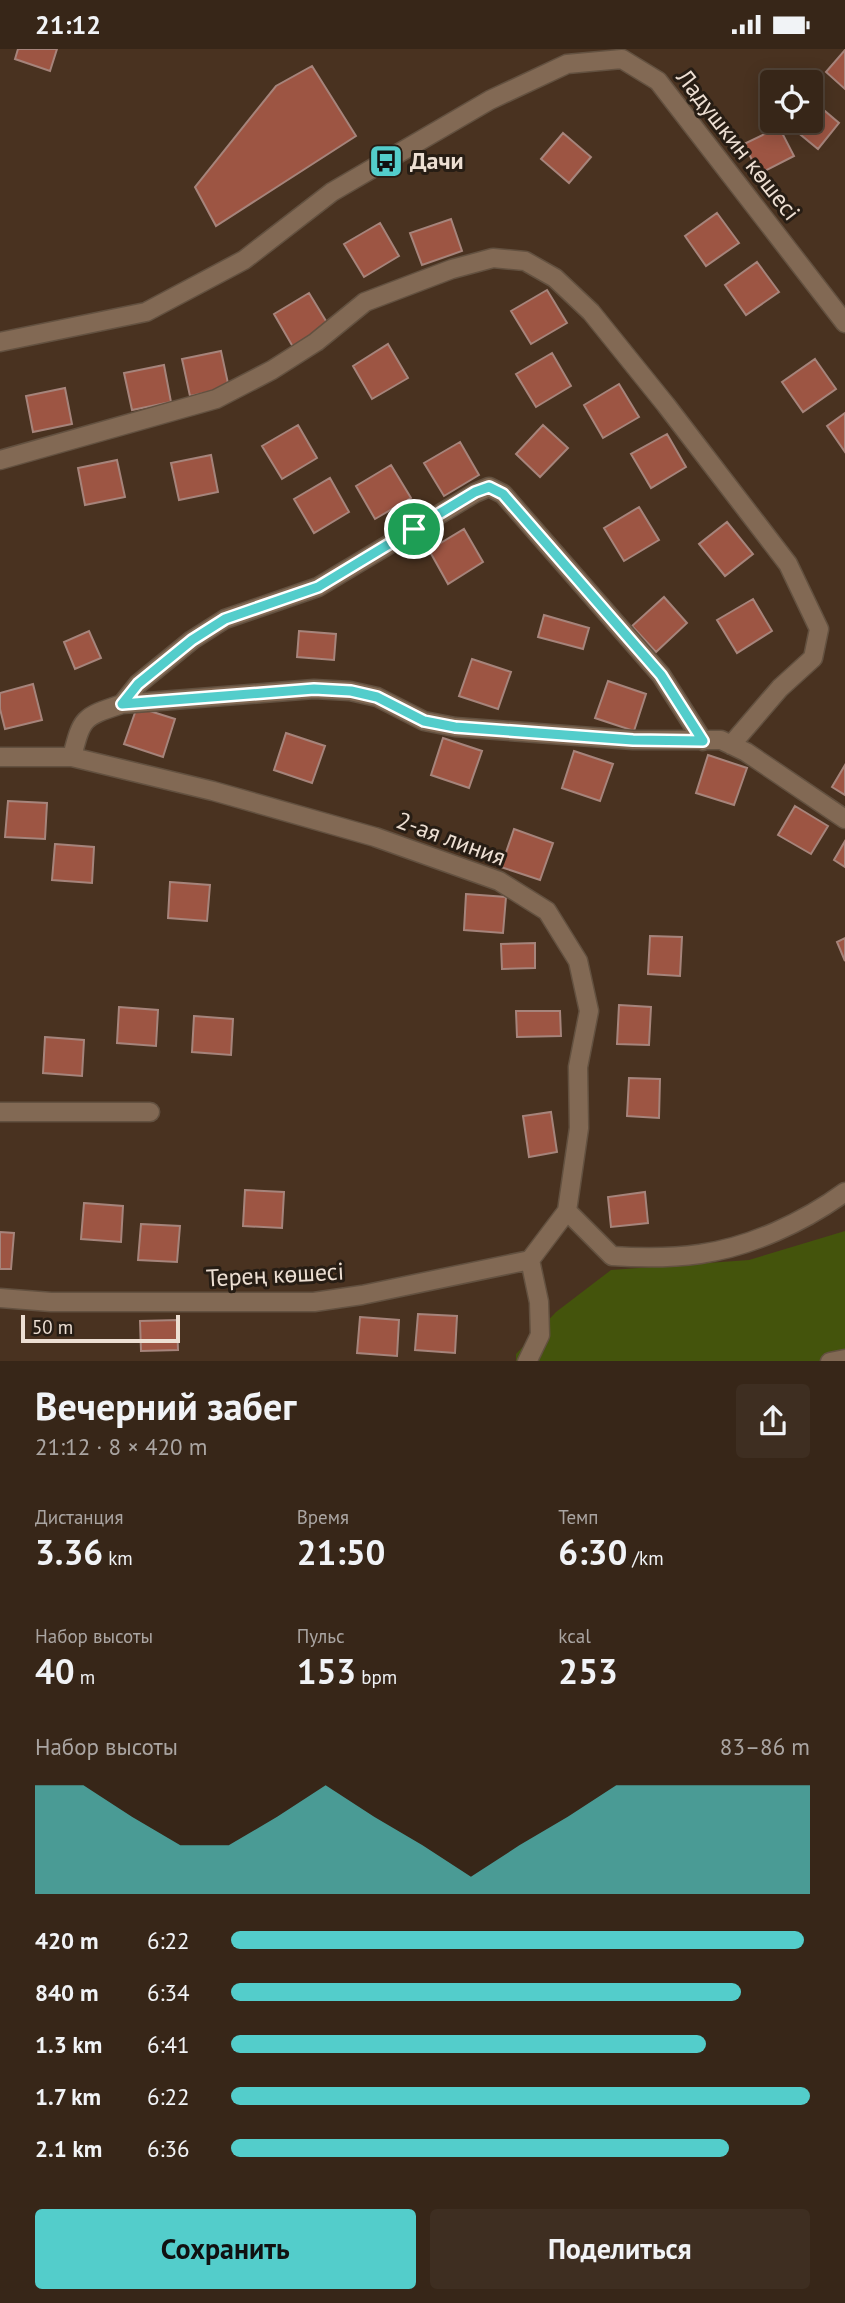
<!DOCTYPE html>
<html lang="ru">
<meta charset="utf-8">
<style>
:root{--surface:#372618;--page:#3e2e21;--text:#f1f3f6;--muted:#aaa5a2;--line:#514337;--accent:#53cdcb}
body{margin:0;font-family:"PT Sans",sans-serif;background:var(--page);color:var(--text);height:100vh;display:flex;flex-direction:column;font-size:26px;white-space:nowrap}
*{box-sizing:border-box;margin:0}
p{font-size:23px;color:var(--muted)}
.icon{flex:none;width:38px;height:38px;fill:none;stroke:currentColor;stroke-width:2;stroke-linecap:round;stroke-linejoin:round}
.map{position:relative;height:1312px;overflow:hidden}
.side{display:flex;flex-direction:column;background:var(--surface);flex:1}
.side>*{flex:none}
.fabs{position:absolute;left:760px;top:21px;display:grid;gap:14px}
.fabs a{display:grid;place-items:center;width:63px;height:63px;border-radius:7px;background:var(--surface);box-shadow:0 4px 18px #0003,0 0 0 2px var(--line);font-size:35px}
.scale{position:absolute;left:21px;bottom:18px;width:159px;box-sizing:border-box;padding-left:7px;border:4px solid #eddfd3;border-top:0;font-size:19px;line-height:24px;white-space:nowrap;color:#eddfd3;-webkit-text-stroke:5px #271d14;paint-order:stroke}
.pin{position:absolute;display:grid;place-items:center;width:60px;height:60px;color:#fff;margin:-30px;border:4px solid #fff;border-radius:50%;box-shadow:0 2px 7px #0007}
.round{display:grid;place-items:center;flex:none;width:74px;height:74px;border-radius:7px;background:var(--page)}
.summary{display:flex;align-items:center;justify-content:space-between;height:119px;padding:0 35px}
h1{font-size:38px;font-weight:700;line-height:52px}
.stats{display:grid;grid-template-columns:repeat(3,1fr);gap:10px;height:119px;padding:7px 35px}
.stats div{display:grid;align-content:center}
.stats b{font-size:35px;font-weight:700}
.stats small{font-size:19px;font-weight:400}
.stats p{font-size:19px}
.chart{height:196px;padding:14px 35px}
.chart p{display:flex;justify-content:space-between}
.chart svg{width:100%;height:126px;margin-top:7px;fill:var(--accent);opacity:.7}
.primary-button{display:flex;gap:14px;margin-top:auto;padding:14px 35px}
.primary-button a{flex:1;height:80px;border-radius:7px;background:var(--accent);color:#111;font-size:28px;font-weight:700;line-height:80px;text-align:center}
.primary-button a+a{background:var(--page);color:var(--text)}
ul{padding:0 35px;list-style:none;font-size:23px}
li{display:grid;grid-template-columns:112px 84px 1fr;align-items:center;height:52px}
li i{height:18px;border-radius:9px;background:var(--accent)}
.status{display:flex;justify-content:space-between;align-items:center;height:49px;padding:0 35px;background:var(--surface);direction:ltr}
.status svg{height:19px;fill:currentColor}
.map>svg:first-child{display:block}
.green{fill:#44540c}
.building{fill:#9d5543;stroke:#a6847b;stroke-width:2}
.lines{fill:none;stroke-linecap:round;stroke-linejoin:round}
.minor-casing{stroke:#635140;stroke-width:21}
.minor{stroke:#826954;stroke-width:18}
.route-casing{stroke:#fff;stroke-width:14}
.route{stroke:#53cdcb;stroke-width:9}
.labels{text-anchor:middle;stroke-width:6;stroke-linejoin:round;paint-order:stroke}
.street-label{font-size:24px;fill:#eddfd3;stroke:#271d14}
.poi-label{font-size:24px;font-weight:bold;fill:#eddfd3;stroke:#271d14;text-anchor:start}
</style>
<div class="status"><b>21:12</b><svg viewBox="0 0 49 12"><path d="M0 12V9h3v3zM5 12V6h3v6zM10 12V3h3v9zM15 12V0h3v12zM26 1h20v11H26zM47 4h2v5h-2z"/></svg></div>
<div class="map">
<svg width="845" height="1313" viewBox="0 0 845 1313">
<rect width="100%" height="100%" fill="#493220"/>
<path class="green" d="M845 1182V1312L516 1313V1305L556 1263 611 1221 749 1211Z"/>
<path class="building" d="M18 0H57L50 22 15 10Z
M845 1V40L826 23Z
M312 17 356 87 216 177 195 138 276 37Z
M812 51 839 74 818 100 790 77 794 72H810V53Z
M779 78 794 107 759 125 744 95Z
M563 84 591 108 569 134 541 110Z
M717 164 739 194 706 217 685 187Z
M451 170 462 202 422 216 410 184Z
M380 174 399 207 364 228 344 195Z
M757 213 779 243 746 266 725 236Z
M547 241 567 274 531 295 511 262Z
M309 244 329 277 293 298 274 265Z
M388 295 408 329 372 350 353 317Z
M221 302 229 339 190 347 182 310Z
M552 304 571 337 536 358 516 325Z
M815 310 836 340 803 363 782 333Z
M164 316 171 353 132 361 124 324Z
M619 335 639 368 603 389 584 356Z
M65 339 72 375 33 383 26 347Z
M845 364V403L827 377Z
M298 376 317 409 282 430 262 397Z
M543 376 568 399 540 428 516 405Z
M667 385 686 418 651 439 631 405Z
M460 393 479 426 444 447 424 414Z
M211 406 218 443 179 451 171 414Z
M117 411 125 448 85 456 78 419Z
M391 416 411 449 375 470 356 437Z
M330 429 349 463 314 484 294 450Z
M639 458 659 491 624 512 604 479Z
M727 473 753 505 725 527 699 495Z
M464 480 483 513 448 535 429 501Z
M664 548 687 574 656 603 632 577Z
M753 550 772 582 737 604 717 571Z
M544 566 589 579 583 600 538 588Z
M89 582 101 609 75 620 64 593Z
M299 582 336 585 334 611 297 608Z
M472 610 511 623 498 660 459 647Z
M608 632 646 645 634 682 595 669Z
M33 635 42 671 5 680 0 660V644Z
M137 658 175 670 163 708 124 695Z
M286 684 325 697 312 734 274 721Z
M443 689 482 702 469 739 431 726Z
M574 702 613 715 600 752 562 739Z
M708 706 747 719 734 756 696 744Z
M845 716V746L832 738Z
M8 752 47 754 45 790 5 788Z
M795 757 828 777 811 805 778 786Z
M514 780 553 794 540 831 501 818Z
M845 792V818L834 811Z
M55 795 94 798 92 834 52 831Z
M170 833 210 836 207 872 168 869Z
M466 845 506 848 503 884 464 881Z
M650 887 682 888 680 927 648 925Z
M845 889V912L837 893Z
M535 894V919L502 920 501 895Z
M619 956 651 958 649 996 617 995Z
M119 958 158 961 156 997 117 994Z
M516 962H560L561 987 517 988Z
M194 967 233 970 231 1006 192 1003Z
M45 988 84 991 82 1027 43 1024Z
M629 1029 660 1030 659 1069 627 1067Z
M551 1063 557 1103 529 1108 523 1067Z
M245 1141 284 1143 282 1179 243 1177Z
M645 1143 648 1174 611 1178 608 1148Z
M84 1154 123 1157 121 1193 81 1190Z
M141 1175 180 1177 177 1213 138 1211Z
M0 1183 14 1184 11 1220H0Z
M418 1265 457 1267 455 1304 415 1301Z
M360 1268 399 1271 397 1307 357 1304Z
M177 1271 178 1301 141 1302 140 1272Z"/>
<g class="lines">
<g class="minor-casing">
<path id="minor" d="M0 293 146 263 244 211 332 143 490 51 567 15 622 10 658 32 845 274
M0 411 216 350 272 321 316 293 365 253 452 220 493 209 525 212 555 229 591 263 666 356 788 515 819 580 813 609 780 639 731 696
M122 655 138 635 192 591 225 570 318 538 475 444 489 438 503 445 661 626 703 692
M0 708H72L213 742 375 788 499 832 547 862 578 912 589 962 578 1018 579 1079 567 1162 530 1211 362 1246 314 1253H51L0 1249
M72 708C82 668 83 668 122 655L314 640 350 642 377 648 424 672 455 678 633 691H721L746 703 845 770
M0 1063H150
M567 1162 612 1207C641 1209 672 1209 700 1205 750 1198 804 1173 845 1143
M527 1313 540 1286 539 1253 530 1211
M830 1313 845 1310"/>
</g>
<use href="#minor" class="minor"/>
</g>
<g class="lines">
<g class="route-casing">
<path id="route" d="M489 438 503 445 661 626 703 692 633 691 455 678 424 672 377 648 351 642 314 640 122 655 138 635 192 591 225 570 318 538 475 443Z"/>
</g>
<use href="#route" class="route"/>
</g>
<defs>
<g id="bus-square" transform="scale(1.75)"><rect x="-9" y="-9" width="18" height="18" rx="4" fill="#53cdcb" stroke="#271d14"/><path d="M-5-6H5V4H4V6H2V4H-2V6H-4V4H-5ZM-3.5-4V0h7V-4ZM-3.5 1.2v1.5H-2V1.2ZM2 1.2v1.5H3.5V1.2Z" fill="#111"/></g>
</defs>
<g fill-rule="evenodd">
<use href="#bus-square" x="386" y="112"/>
</g>
<g class="labels">
<g class="street-label">
<text transform="translate(738 96) rotate(52)" y="8">Ладушкин көшесі</text>
<text transform="translate(451 790) rotate(20)" y="8">2-ая линия</text>
<text transform="translate(275 1226) rotate(-3)" y="8">Терең көшесі</text>
</g>
<g class="poi-label">
<text x="410" y="120">Дачи</text>
</g>
</g>
</svg>
<div class="fabs">
<a><svg class="icon" aria-label="locate" viewBox="0 0 24 24"><circle cx="12" cy="12" r="6"/><path d="M12 2v4M12 18v4M2 12h4M18 12h4"/></svg></a>
</div>
<div class="scale">50 m</div>
<div class="pin" style="left:414px;top:480px;background:#1e9e55"><svg class="icon" aria-label="arrive" viewBox="0 0 24 24"><path d="M6 21V4h12l-3 4 3 4H6"/></svg></div>
</div>
<section class="side">
<div class="summary"><div><h1>Вечерний забег</h1><p>21:12 · 8 × 420 m</p></div><a class="round"><svg class="icon" aria-label="share" viewBox="0 0 24 24"><path d="M12 15V3M7 8l5-5 5 5M5 13v7h14v-7"/></svg></a></div>
<div class="stats">
<div><p>Дистанция</p><b>3.36<small> km</small></b></div>
<div><p>Время</p><b>21:50</b></div>
<div><p>Темп</p><b>6:30<small> /km</small></b></div>
</div>
<div class="stats">
<div><p>Набор высоты</p><b>40<small> m</small></b></div>
<div><p>Пульс</p><b>153<small> bpm</small></b></div>
<div><p>kcal</p><b>253</b></div>
</div>
<div class="chart"><p><span>Набор высоты</span>83–86 m</p>
<svg viewBox="0 0 160 44" preserveAspectRatio="none"><path d="M0 44V6L10 6L20 17L30 27L40 27L50 17L60 6L70 17L80 27L90 38L100 27L110 17L120 6L130 6L140 6L150 6L160 6V44z"/></svg>
</div>
<ul>
<li><b>420 m</b>6:22<i style="width:99%"></i></li>
<li><b>840 m</b>6:34<i style="width:88%"></i></li>
<li><b>1.3 km</b>6:41<i style="width:82%"></i></li>
<li><b>1.7 km</b>6:22<i style="width:100%"></i></li>
<li><b>2.1 km</b>6:36<i style="width:86%"></i></li>
</ul>
<div class="primary-button"><a>Сохранить</a><a>Поделиться</a></div>
</section>
